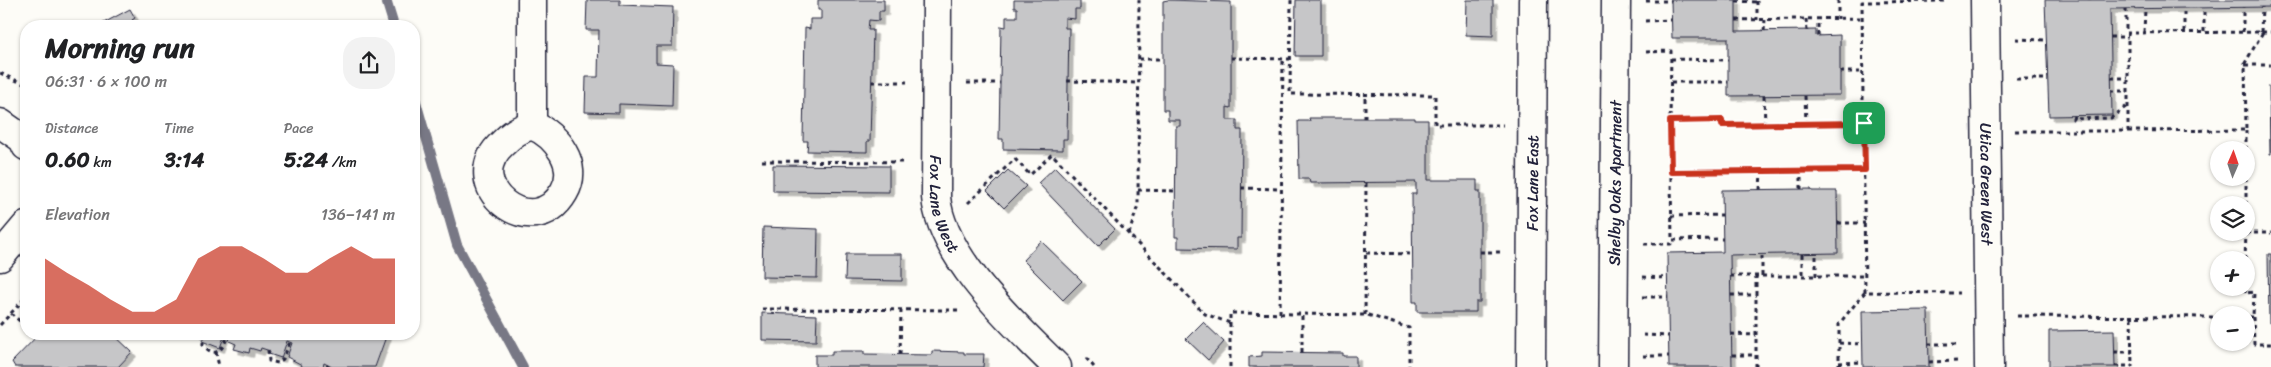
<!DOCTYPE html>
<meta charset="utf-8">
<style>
:root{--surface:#fff;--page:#f2f2f2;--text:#202124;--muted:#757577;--accent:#c8321e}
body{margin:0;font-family:Sriracha,sans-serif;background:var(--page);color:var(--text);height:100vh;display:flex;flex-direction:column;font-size:19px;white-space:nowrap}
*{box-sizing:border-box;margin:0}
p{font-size:16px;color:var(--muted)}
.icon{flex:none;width:28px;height:28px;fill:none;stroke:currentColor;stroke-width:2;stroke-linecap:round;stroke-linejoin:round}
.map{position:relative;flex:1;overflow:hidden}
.sheet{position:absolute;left:20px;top:20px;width:400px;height:320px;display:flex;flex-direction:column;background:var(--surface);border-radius:20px;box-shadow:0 1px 4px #0004}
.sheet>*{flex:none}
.needle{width:32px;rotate:2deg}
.buttons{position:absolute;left:2210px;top:141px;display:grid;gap:10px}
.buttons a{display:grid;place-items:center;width:45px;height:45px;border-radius:50%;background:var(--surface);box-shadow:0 1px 4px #0004;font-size:25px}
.pin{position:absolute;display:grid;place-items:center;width:42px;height:42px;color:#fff;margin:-21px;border-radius:10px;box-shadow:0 2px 8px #0006}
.round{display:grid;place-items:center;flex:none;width:52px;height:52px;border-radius:20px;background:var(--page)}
.summary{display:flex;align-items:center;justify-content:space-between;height:85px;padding:0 25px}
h1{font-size:28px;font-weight:700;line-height:38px}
.figures{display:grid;grid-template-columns:repeat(3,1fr);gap:8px;height:85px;padding:5px 25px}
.figures div{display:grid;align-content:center}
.figures b{font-size:21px;font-weight:700}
.figures small{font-size:14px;font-weight:400}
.figures p{font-size:14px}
.chart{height:140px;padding:10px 25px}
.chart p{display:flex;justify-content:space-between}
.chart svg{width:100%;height:90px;margin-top:5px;fill:var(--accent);opacity:.7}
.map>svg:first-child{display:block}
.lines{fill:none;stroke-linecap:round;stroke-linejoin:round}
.stream{stroke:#787885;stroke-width:10}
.building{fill:#c6c6c8;stroke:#22223b;filter:url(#shadow)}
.minor-casing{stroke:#22223b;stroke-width:31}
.path{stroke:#22223b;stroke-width:3;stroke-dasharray:4 4;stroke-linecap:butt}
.minor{stroke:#fdfcf7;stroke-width:28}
.route-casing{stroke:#fff;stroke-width:10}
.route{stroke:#c8321e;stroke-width:6}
.labels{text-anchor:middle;stroke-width:5;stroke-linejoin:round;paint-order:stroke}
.street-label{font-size:16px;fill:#22223b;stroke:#fdfcf7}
</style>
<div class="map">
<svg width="2271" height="367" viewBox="0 0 2271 367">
<defs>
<filter id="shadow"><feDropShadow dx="4.5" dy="4.5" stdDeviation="0" flood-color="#0004"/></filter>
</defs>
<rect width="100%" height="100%" fill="#fdfcf7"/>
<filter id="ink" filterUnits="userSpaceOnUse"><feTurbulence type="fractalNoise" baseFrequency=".02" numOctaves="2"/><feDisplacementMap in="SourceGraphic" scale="10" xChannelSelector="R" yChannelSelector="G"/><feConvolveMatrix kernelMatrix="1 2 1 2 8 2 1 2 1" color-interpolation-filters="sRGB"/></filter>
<g filter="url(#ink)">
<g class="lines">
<path class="stream" d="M386 0 394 26
M414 95 457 245 523 367"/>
</g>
<path class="building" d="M587 0H620V5L673 7 672 46H656V63L673 64 672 106 619 104V113L585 112 586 77H598L599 30H586Z
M818 0H884V11H879V21L869 20 868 30H873L870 141H867V152L807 151 808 141H803L805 28 810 29V19H821V10H818Z
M1014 0H1080V9H1075V19L1065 18V28H1069L1067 139H1063V150L1003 149V139H999L1001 26 1006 27V17H1017V8H1014Z
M1168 0 1231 2V108L1227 107V120H1237V130H1242L1241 238H1237V249L1178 248V237H1175L1176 126H1180V120H1168V110H1163V1Z
M1296 0H1321V56H1295Z
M1467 0H1493V36L1466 35Z
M1671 0H1736V31L1816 30V36L1840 35V95L1728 96V38H1672Z
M2045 0H2271V7L2110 9 2112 115 2049 116Z
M130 9 135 18 132 20 136 26H98Z
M2269 86H2271V154H2270Z
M1309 118H1415V120H1428V180H1477V191H1480V302H1476V312H1417V302H1413L1412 194H1416V182L1310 183 1309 179H1299L1298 121H1310Z
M773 165 889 166V192L773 191Z
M1055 167 1115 229 1098 246 1038 183Z
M1008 170 1026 186 1004 208 987 191Z
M1811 189 1812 191H1837L1838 253 1730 255 1732 367H1669L1667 253 1723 252 1722 190Z
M763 227 818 229 817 278 762 277Z
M1041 241 1082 281 1063 300 1023 260Z
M846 254H902V281L845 280Z
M2268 254H2271V323H2269Z
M1928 310 1929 367H1863L1862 311Z
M762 313 817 315 816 341 762 340Z
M1203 322 1224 342 1208 360 1186 339Z
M2114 330 2115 367H2049V331Z
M39 334H113L132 352 118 367H15L12 362Z
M205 334H225L220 348 202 341Z
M231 334H387L375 367H332L324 363 323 367H301L302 365 287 357 292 343 287 341 281 358 269 354 270 351 261 348 260 351 250 348 249 353 234 349 236 344 229 341Z
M832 351H864V354L932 355V351L964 352V354H984L983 367H815V355H832Z
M1262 352 1343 353V356H1356V367H1249V357L1262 356Z"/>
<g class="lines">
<g class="minor-casing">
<g id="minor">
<path d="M532 0V125"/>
<path id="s1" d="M937 0 936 197C941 258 1015 325 1057 367"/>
<path id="s2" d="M1985 0 1989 367"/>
<path d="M0 123 23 139 26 146"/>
<path d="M532 125C556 135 580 165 564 192 533 246 456 185 503 143 512 134 519 129 532 125Z"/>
<path d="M0 257 26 226"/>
<path id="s3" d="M1531 367 1533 0"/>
<path id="s4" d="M1613 367 1616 0"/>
</g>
</g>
<path class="path" d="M1291 0 1290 94 1435 95V125H1503
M1838 0V19
M1646 1H1671
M1736 1 1757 2
M1757 1V20
M1944 1 1862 2 1865 292 1959 293
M2126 9V33L2271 32
M1806 19 1807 31
M1736 20 1863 18
M1645 21 1671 20
M1764 31 1765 20
M2144 32 2145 9
M2184 32V8
M2204 32V8
M2243 32V7
M2261 32 2262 7
M1818 36V19
M2110 37H2128
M2016 39 2046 40
M1646 52 1671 51 1670 121 1722 120V125L1864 123
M1231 58 1290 59
M1139 59H1163
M1671 59 1728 60
M2245 65H2271
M1840 72H1864
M0 73 26 85
M2111 78H2128
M2016 79H2046
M1067 81 1139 83
M872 82H907
M1671 82H1728
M967 83H1000
M2111 91H2128
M1764 96 1765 125
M1805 96 1806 124
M2074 116 2073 119 2111 118 2127 106
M1365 118V94
M1670 121 1672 240 1723 239
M2015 131H2128V32
M2128 131 2246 130 2245 63 2263 32
M2246 150V130
M762 161 906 162
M1671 172 1865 170
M1241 188 1281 189
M1801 189V171
M1138 190 1176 191
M1760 190 1761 171
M968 203 1015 159 1030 175 1052 154 1205 314 1230 323
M2246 205V178
M1671 216 1722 215
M1838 223H1865
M2246 233H2271
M1129 234 1138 205 1139 0
M1644 244H1671L1672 240
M1480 252H1501
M1366 253 1412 254
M1802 254V276
M2245 260 2246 232
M1730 276H1865
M1762 276V254
M1816 276V254
M1643 277 1667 278
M2245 288V293L2254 292 2253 317H2246
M1731 295H1756
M1643 297H1668
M762 309 961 310
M11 313 26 327
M1280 313 1283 59
M1365 315 1366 183
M2017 316 2219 317
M2131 317 2132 367
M2253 317 2254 344H2271
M0 325 26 297
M33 334 36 337
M203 334V345C216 360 224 349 228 334
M1731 334 1756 335
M1643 335 1669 336
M1839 343 1863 344
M1928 344H1958
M268 350 269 361 278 363 283 359 290 342
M216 352 219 367
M1302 352V314
M2114 352H2132
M900 354 901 310
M1732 355H1756
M1643 356H1669
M1086 358 1094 367
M1929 362 1959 361
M1839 363 1863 362
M2115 366H2132
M327 367 328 365
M1230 367V313L1368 315 1409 328V367
M1756 367V276
M1839 367V324L1865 292"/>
<use href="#minor" class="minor"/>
</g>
</g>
<g class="lines" filter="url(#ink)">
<g class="route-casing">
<path id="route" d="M1722 120V125L1864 123 1865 170 1671 172 1670 121Z"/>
</g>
<use href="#route" class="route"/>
</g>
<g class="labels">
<g class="street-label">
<text dy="6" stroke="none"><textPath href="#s3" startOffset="184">Fox Lane East</textPath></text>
<text dy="6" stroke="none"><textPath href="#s4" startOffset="184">Shelby Oaks Apartment</textPath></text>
<text dy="6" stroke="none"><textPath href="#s2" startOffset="184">Utica Green West</textPath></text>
<text dy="6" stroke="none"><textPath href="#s1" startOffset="205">Fox Lane West</textPath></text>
</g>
</g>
</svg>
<div class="buttons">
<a><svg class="needle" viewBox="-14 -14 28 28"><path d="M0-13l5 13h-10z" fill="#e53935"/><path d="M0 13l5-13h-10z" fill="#757577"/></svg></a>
<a><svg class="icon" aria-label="layers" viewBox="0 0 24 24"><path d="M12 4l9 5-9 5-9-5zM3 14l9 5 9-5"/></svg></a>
<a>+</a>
<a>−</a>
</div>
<div class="pin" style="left:1864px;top:123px;background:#1e9e55"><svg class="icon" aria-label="arrive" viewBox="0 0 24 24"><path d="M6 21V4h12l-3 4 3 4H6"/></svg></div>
<section class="sheet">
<div class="summary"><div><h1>Morning run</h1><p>06:31 · 6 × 100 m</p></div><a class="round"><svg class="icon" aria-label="share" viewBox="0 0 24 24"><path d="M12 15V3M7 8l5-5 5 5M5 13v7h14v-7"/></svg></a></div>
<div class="figures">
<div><p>Distance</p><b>0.60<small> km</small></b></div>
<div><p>Time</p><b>3:14</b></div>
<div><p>Pace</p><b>5:24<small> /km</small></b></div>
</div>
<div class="chart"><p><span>Elevation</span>136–141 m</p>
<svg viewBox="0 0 160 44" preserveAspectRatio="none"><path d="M0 44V12L10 19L20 25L30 32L40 38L50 38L60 32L70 12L80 6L90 6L100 12L110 19L120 19L130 12L140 6L150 12L160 12V44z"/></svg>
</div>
</section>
</div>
